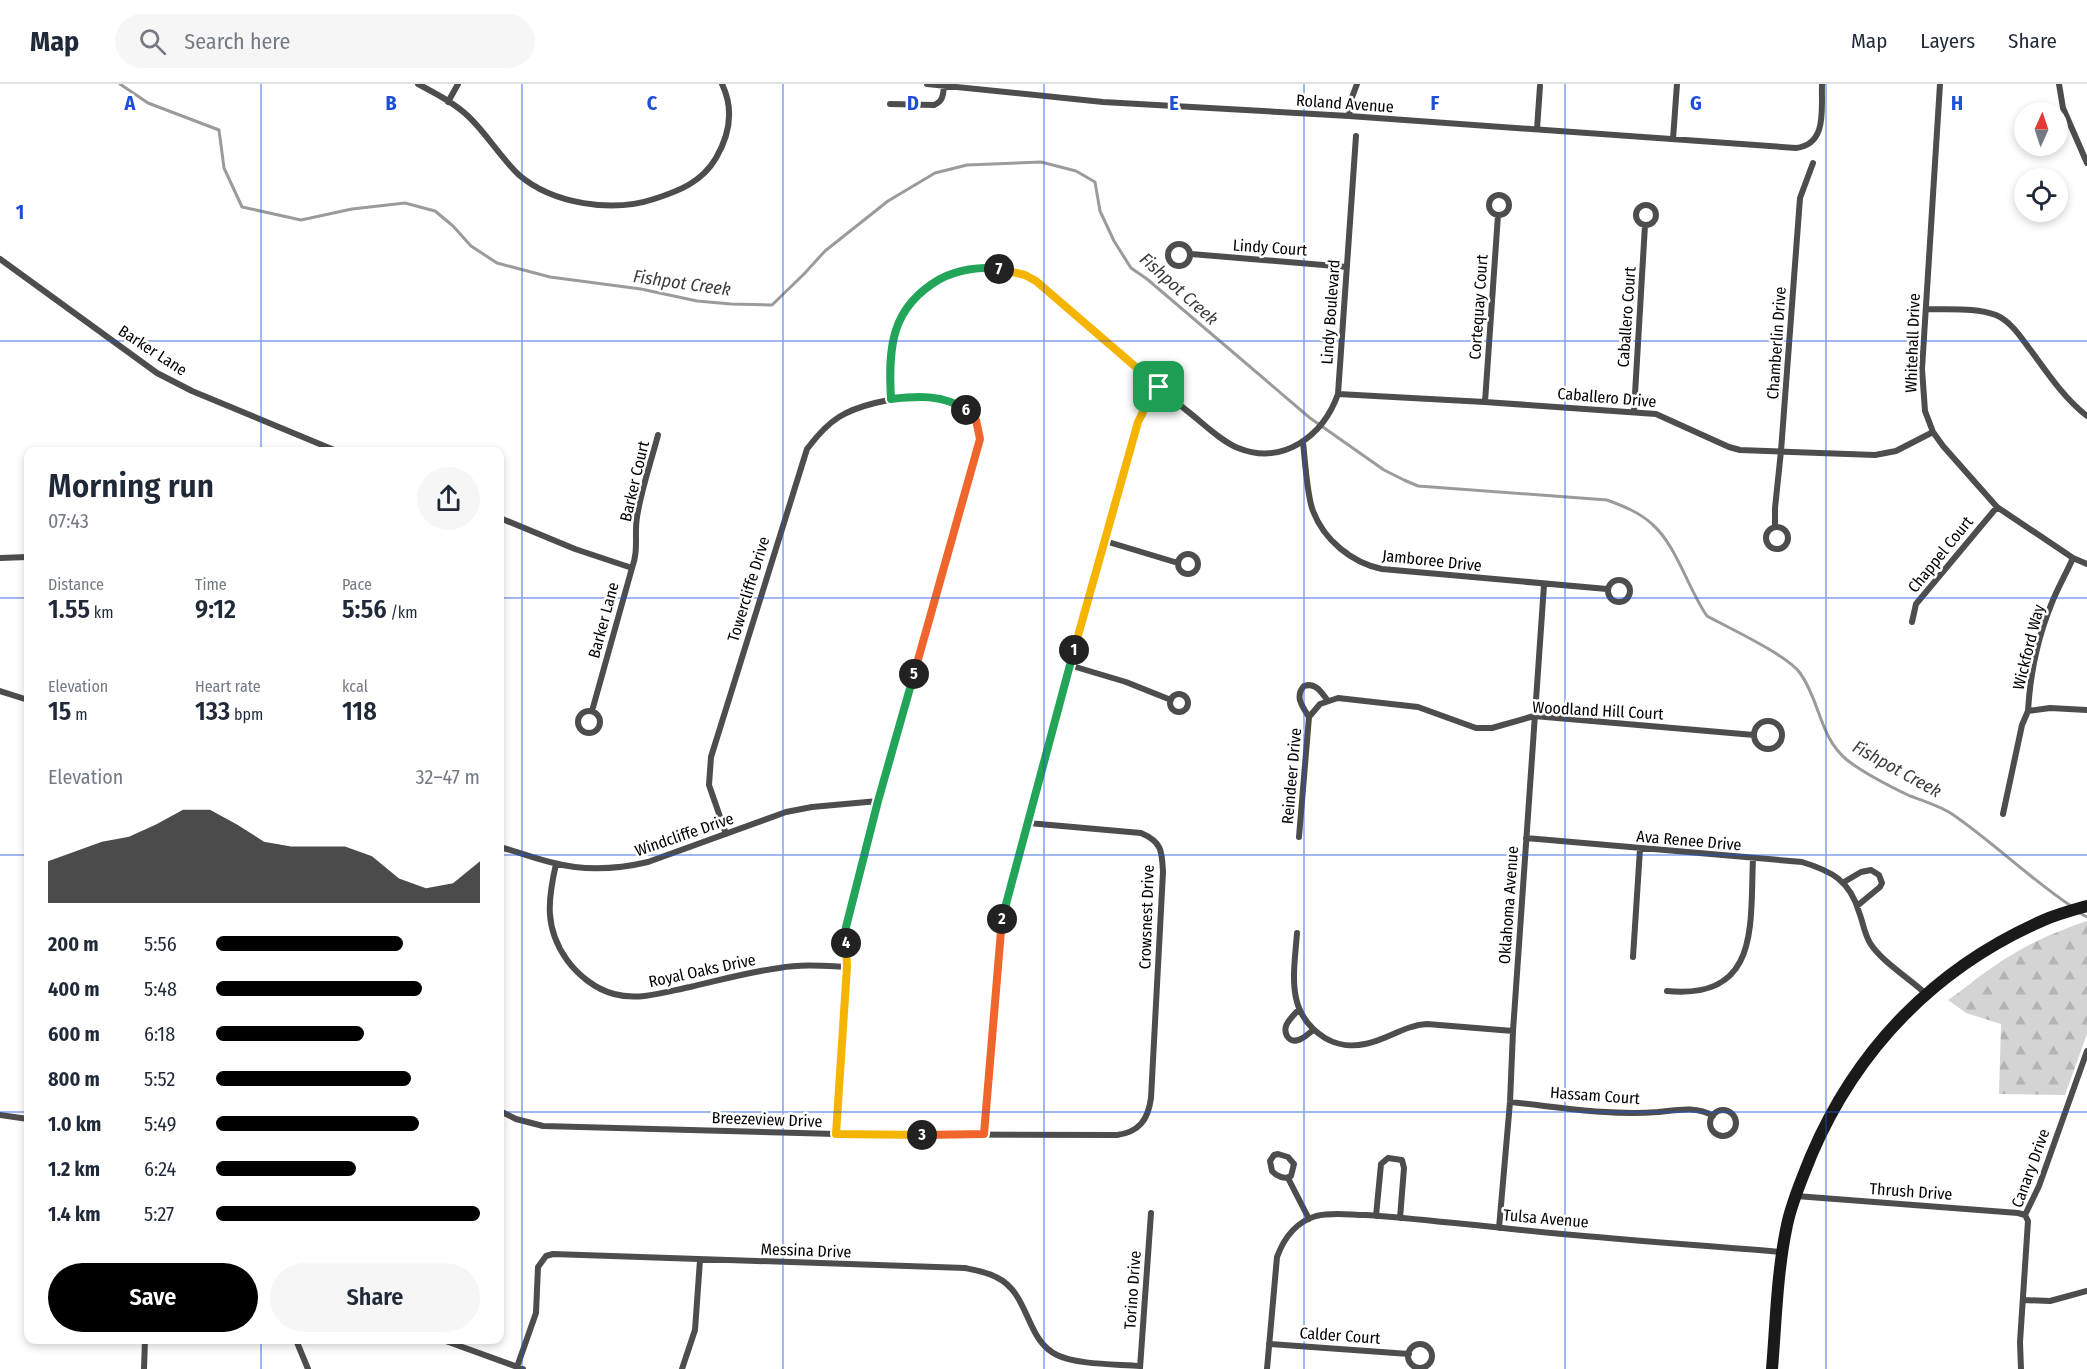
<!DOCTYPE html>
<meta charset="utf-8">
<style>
:root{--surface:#fff;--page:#f6f6f7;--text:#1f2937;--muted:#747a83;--line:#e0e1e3;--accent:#000}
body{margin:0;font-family:"Fira Sans Condensed",sans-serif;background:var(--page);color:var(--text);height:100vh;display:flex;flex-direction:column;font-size:22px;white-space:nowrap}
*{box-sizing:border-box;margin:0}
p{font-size:20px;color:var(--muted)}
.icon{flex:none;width:33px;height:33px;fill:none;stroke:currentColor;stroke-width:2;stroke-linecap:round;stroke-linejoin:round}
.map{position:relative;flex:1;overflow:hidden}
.panel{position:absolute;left:24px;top:363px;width:480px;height:897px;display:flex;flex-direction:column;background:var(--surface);border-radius:12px;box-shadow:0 3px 9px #0003}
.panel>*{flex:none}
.needle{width:39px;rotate:3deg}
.controls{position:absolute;left:2014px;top:18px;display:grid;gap:12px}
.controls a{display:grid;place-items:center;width:54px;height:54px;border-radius:50%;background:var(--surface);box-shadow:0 3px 9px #0003;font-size:30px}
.pin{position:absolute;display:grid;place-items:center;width:51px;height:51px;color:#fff;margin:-26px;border-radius:12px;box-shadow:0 3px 9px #0006}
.km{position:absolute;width:30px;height:30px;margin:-15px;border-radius:50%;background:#222;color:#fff;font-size:16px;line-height:30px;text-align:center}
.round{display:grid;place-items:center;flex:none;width:63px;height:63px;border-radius:32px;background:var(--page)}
.head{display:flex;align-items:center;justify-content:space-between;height:102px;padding:0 24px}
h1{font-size:33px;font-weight:600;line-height:45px}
.stats{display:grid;grid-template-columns:repeat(3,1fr);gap:9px;height:102px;padding:6px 24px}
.stats div{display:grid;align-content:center}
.stats b{font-size:26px;font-weight:600}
.stats small{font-size:16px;font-weight:400}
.stats p{font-size:16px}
.chart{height:168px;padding:12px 24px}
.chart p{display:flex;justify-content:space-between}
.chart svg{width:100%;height:108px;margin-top:6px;fill:var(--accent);opacity:.7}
.action{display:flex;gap:12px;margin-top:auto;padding:12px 24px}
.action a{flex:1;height:69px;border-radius:36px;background:var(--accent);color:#fff;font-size:24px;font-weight:600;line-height:69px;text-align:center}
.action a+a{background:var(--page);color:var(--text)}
ul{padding:0 24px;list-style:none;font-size:20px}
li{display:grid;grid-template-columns:96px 72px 1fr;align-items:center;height:45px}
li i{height:15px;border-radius:8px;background:var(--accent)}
header{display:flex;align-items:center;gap:36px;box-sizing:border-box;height:84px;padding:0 30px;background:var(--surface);border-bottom:2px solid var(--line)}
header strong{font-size:28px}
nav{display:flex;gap:33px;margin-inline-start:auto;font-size:21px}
.search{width:420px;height:54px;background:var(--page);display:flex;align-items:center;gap:15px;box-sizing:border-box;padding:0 21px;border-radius:33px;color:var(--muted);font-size:22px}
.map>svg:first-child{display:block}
.forest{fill:url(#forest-firs)}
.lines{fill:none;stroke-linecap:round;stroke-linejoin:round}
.stream{stroke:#9b9b9b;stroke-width:3}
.minor{stroke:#4d4d4d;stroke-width:6}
.secondary{stroke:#1a1a1a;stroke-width:12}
.split-1-casing{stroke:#fff;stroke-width:12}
.split-2-casing{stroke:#fff;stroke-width:12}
.split-3-casing{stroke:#fff;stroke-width:12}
.split-4-casing{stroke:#fff;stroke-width:12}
.split-5-casing{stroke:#fff;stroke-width:12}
.split-6-casing{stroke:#fff;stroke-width:12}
.split-7-casing{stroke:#fff;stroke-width:12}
.split-8-casing{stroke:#fff;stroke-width:12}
.split-1{stroke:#f5b400;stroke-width:8}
.split-2{stroke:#22a559;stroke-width:8}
.split-3{stroke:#f0652b;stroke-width:8}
.split-4{stroke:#f5b400;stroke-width:8}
.split-5{stroke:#22a559;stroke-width:8}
.split-6{stroke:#f0652b;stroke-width:8}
.split-7{stroke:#22a559;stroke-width:8}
.split-8{stroke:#f5b400;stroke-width:8}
.grid{fill:none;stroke:#1d4ed8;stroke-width:1.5;stroke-opacity:0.55}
.labels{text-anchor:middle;stroke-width:5;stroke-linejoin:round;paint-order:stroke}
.street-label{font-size:16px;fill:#000;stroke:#fff}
.water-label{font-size:18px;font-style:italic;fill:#3c3c3c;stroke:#fff}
.grid-label{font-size:20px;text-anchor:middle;font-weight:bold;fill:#1d4ed8;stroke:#fff;stroke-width:5;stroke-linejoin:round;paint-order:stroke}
</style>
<header>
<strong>Map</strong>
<div class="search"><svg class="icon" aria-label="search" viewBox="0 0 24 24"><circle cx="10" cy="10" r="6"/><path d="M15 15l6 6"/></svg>Search here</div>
<nav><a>Map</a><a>Layers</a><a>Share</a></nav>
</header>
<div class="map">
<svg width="2087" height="1285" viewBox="0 0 2087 1285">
<defs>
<pattern id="forest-firs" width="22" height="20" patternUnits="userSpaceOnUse" patternTransform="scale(1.5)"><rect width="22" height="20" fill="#d4d4d4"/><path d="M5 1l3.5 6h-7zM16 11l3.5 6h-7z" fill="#b4b4b4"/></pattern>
</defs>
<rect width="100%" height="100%" fill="#fff"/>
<path class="forest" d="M2087 837V950L2065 1011 1999 1010 2001 940 1966 929 1948 916C1962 907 1975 895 1990 885 2019 864 2053 848 2087 837Z"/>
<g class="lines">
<path class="stream" d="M120 0 148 19 219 46 224 84 242 123 301 136 352 125 405 119 435 127 453 142 471 162 497 179 550 193 641 205 697 217 731 220 772 221 804 190 825 167 888 117 935 89 967 81 1041 78 1076 87 1095 98 1100 127 1114 157 1131 184 1147 195 1310 334 1384 386 1404 396 1418 402 1607 416C1623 422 1639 428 1652 440 1677 462 1688 505 1707 532 1729 544 1787 571 1800 589 1820 616 1819 653 1847 676 1865 690 1889 702 1910 712 1924 717 1940 722 1952 730 1993 758 2029 794 2071 822
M2078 828 2087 833"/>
<path class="minor" d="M418 0C435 9 454 19 468 32 487 50 500 73 519 91 553 120 612 129 654 115 679 107 702 98 716 74 730 50 734 25 722 0
M927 0 1103 18 1349 32 1796 64C1828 60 1821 24 1822 0
M1940 0 1922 285 1925 327 1933 348 1943 362 1997 423 2073 474 2087 480
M2059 0 2063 24 2087 79
M448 18 458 0
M890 20 934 21C943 17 943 12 944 2
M1349 32 1351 16 1357 0
M1537 45 1540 2
M1673 55 1677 0
M1489 121a10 10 0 1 1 20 0a10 10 0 1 1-20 0Z
M1636 131a10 10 0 1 1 20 0a10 10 0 1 1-20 0Z
M1168 171a11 11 0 1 1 22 0a11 11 0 1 1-22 0Z
M1191 170 1347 183
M0 175 157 289 192 307 339 368
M1926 225C1949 226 1975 223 1996 231 2012 238 2022 255 2032 268 2048 290 2065 315 2087 332
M1338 310 1485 318 1656 330 1729 363 1740 366 1875 371 1896 367 1933 348
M891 315C889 289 888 263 898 238 920 185 990 172 1036 197 1089 237 1136 284 1186 326 1202 338 1219 356 1238 364 1283 382 1323 352 1338 310L1356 52
M1485 318 1498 131
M1634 327 1645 141
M1303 358C1305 376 1307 412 1313 427 1324 456 1352 479 1382 485L1607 505
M500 434 575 465 632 484 592 627
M1775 443V424L1781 367 1800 114 1813 79
M1766 454a11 11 0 1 1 22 0a11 11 0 1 1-22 0Z
M1105 457 1178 479
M1178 480a10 10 0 1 1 20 0a10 10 0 1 1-20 0Z
M0 474 28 473
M632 484C639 465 634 452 637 433 641 406 651 378 658 351
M1608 507a11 11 0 1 1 22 0a11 11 0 1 1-22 0Z
M1912 538 1916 520 1997 423
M1069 581 1126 598 1171 616
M0 607 28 616
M1170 619a9 9 0 1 1 18 0a9 9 0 1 1-18 0Z
M578 638a11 11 0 1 1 22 0a11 11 0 1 1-22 0Z
M2028 627C2030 592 2038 553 2051 521 2057 505 2066 490 2073 474
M1309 633C1303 623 1294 613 1304 602 1316 598 1321 608 1328 617
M1754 651a14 14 0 1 1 28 0a14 14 0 1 1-28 0Z
M2003 730 2022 641 2028 627 2050 624 2087 626
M726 750 709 701 711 673 807 365C816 353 826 341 839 333 872 312 980 294 980 355L878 717 846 843 847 883 836 1050
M1299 753 1309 633 1320 620 1338 614 1418 623 1476 644H1492L1534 632 1754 651
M1526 754 1802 778C1832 787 1850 797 1859 828 1863 838 1864 849 1870 859 1881 877 1909 894 1925 909
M500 763C518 768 536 775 554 779 584 787 618 785 648 778L786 728 812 723 878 717
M556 780C548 815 544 844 567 876 578 891 595 905 614 910 639 917 665 908 690 903 720 896 749 888 779 884 802 880 825 882 847 883
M1844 798 1861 788 1871 786 1879 791 1882 799 1880 803 1857 822
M1297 849C1294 890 1285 929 1325 954 1337 961 1352 963 1365 960 1387 956 1405 941 1427 940L1513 947
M1633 873 1640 765
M1667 907C1760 916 1750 842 1753 775
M1299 925C1295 930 1288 936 1286 942 1285 945 1285 948 1287 952 1294 963 1306 952 1313 946
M1510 1018C1559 1023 1609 1032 1658 1028 1677 1026 1697 1022 1713 1032
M1710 1039a13 13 0 1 1 26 0a13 13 0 1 1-26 0Z
M500 1027 516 1035 543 1042 836 1050 1117 1051C1139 1048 1148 1036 1151 1014L1163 788C1162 767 1162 758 1141 749L1028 739
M0 1031 28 1035
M984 1050 1001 841 1004 829 1069 581 1139 338 1149 316 1159 303
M1278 1070 1288 1073 1294 1080 1291 1092C1285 1096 1276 1092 1272 1087L1270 1077 1274 1071Z
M1288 1094 1309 1135
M1796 1112 2018 1129 2025 1131
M1376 1132 1381 1080 1388 1074 1402 1076 1404 1084 1400 1134
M1499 1144 1510 1018 1513 947 1544 501
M2023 1216 2050 1217 2087 1207
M296 1256 308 1285
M443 1256 523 1285
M1269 1260 1409 1270
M1408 1272a12 12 0 1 1 24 0a12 12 0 1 1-24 0Z
M517 1283 536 1229 538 1183 546 1172 553 1170 965 1184C975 1186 987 1188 996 1193 1030 1209 1025 1256 1057 1271 1077 1281 1117 1280 1140 1282
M1140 1284 1151 1129
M144 1285 145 1256
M682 1285 695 1246 700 1176
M1267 1285 1277 1173C1284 1154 1296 1138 1316 1132 1333 1128 1350 1131 1366 1131 1409 1134 1452 1139 1494 1143 1590 1154 1686 1160 1781 1168
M2021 1285 2020 1258 2028 1137 2025 1131 2039 1102 2087 967"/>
<path class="secondary" d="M1772 1285C1776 1237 1777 1188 1787 1141 1792 1117 1802 1095 1811 1072 1857 964 1936 883 2044 836 2058 830 2073 826 2087 822"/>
</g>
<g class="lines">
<g class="split-1-casing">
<path id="split-1" d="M1074 566 1138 338 1149 316 1159 303"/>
</g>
<g class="split-2-casing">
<path id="split-2" d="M1002 835 1074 566"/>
</g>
<g class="split-3-casing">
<path id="split-3" d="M922 1051 984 1050 1002 835"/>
</g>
<g class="split-4-casing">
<path id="split-4" d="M846 859 847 883 836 1050 922 1051"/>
</g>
<g class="split-5-casing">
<path id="split-5" d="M846 859V843L878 717 914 590"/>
</g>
<g class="split-6-casing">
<path id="split-6" d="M914 590 980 355 976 336 966 326"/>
</g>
<g class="split-7-casing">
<path id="split-7" d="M966 326C943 310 917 312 891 315 888 263 891 223 940 195 957 186 980 182 999 185"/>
</g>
<g class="split-8-casing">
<path id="split-8" d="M999 185 1025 191 1036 197 1159 303"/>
</g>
<use href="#split-1" class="split-1"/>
<use href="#split-2" class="split-2"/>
<use href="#split-3" class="split-3"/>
<use href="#split-4" class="split-4"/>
<use href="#split-5" class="split-5"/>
<use href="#split-6" class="split-6"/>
<use href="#split-7" class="split-7"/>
<use href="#split-8" class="split-8"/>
</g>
<path class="grid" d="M261 0V368M522 0V1285M783 0V1285M1044 0V1285M1304 0V1285M1565 0V1285M1826 0V1285M0 257H2087M0 514H28M500 514H2087M0 771H28M500 771H2087M0 1028H28M500 1028H2087M261 1256V1285"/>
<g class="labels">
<g class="street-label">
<text transform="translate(1345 19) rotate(4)" y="6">Roland Avenue</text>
<text transform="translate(1270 163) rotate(4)" y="6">Lindy Court</text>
<text transform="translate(1478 223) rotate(-86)" y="6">Cortequay Court</text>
<text transform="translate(1330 228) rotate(-86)" y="6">Lindy Boulevard</text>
<text transform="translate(1626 233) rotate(-86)" y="6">Caballero Court</text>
<text transform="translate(1776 259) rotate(-86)" y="6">Chamberlin Drive</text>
<text transform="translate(1912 259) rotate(-88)" y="6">Whitehall Drive</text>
<text transform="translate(153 266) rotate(33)" y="6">Barker Lane</text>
<text transform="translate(1607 313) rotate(5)" y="6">Caballero Drive</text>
<text transform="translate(634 397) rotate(-77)" y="6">Barker Court</text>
<text transform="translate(1940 470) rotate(-51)" y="6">Chappel Court</text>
<text transform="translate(1432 476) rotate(6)" y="6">Jamboree Drive</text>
<text transform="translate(748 505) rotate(-73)" y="6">Towercliffe Drive</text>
<text transform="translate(603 536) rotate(-75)" y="6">Barker Lane</text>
<text transform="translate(2028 563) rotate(-76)" y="6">Wickford Way</text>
<text transform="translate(1598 626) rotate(3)" y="6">Woodland Hill Court</text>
<text transform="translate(1291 692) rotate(-85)" y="6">Reindeer Drive</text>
<text transform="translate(684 750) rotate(-19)" y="6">Windcliffe Drive</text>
<text transform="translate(1689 756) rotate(5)" y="6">Ava Renee Drive</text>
<text transform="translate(1508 821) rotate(-86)" y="6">Oklahoma Avenue</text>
<text transform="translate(1146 833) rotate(-88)" y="6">Crowsnest Drive</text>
<text transform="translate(702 886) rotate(-12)" y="6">Royal Oaks Drive</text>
<text transform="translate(1595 1011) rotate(4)" y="6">Hassam Court</text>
<text transform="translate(767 1035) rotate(2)" y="6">Breezeview Drive</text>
<text transform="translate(2030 1084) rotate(-70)" y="6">Canary Drive</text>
<text transform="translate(1911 1107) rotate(4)" y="6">Thrush Drive</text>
<text transform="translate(1546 1134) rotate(5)" y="6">Tulsa Avenue</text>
<text transform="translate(806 1166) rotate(2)" y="6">Messina Drive</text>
<text transform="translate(1132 1206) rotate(-86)" y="6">Torino Drive</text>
<text transform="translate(1340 1251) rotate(4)" y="6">Calder Court</text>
</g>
<g class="water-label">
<text transform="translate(682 199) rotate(8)" y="6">Fishpot Creek</text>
<text transform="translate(1179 205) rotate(42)" y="6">Fishpot Creek</text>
<text transform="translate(1897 685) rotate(29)" y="6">Fishpot Creek</text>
</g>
</g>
<g class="grid-label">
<text x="130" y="26">A</text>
<text x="391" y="26">B</text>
<text x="652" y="26">C</text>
<text x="913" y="26">D</text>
<text x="1174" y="26">E</text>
<text x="1435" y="26">F</text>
<text x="1696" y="26">G</text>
<text x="1957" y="26">H</text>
<text x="20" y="135">1</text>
</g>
</svg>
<div class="controls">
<a><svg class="needle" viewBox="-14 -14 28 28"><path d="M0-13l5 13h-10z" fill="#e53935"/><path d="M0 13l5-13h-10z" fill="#747a83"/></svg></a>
<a><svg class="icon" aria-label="locate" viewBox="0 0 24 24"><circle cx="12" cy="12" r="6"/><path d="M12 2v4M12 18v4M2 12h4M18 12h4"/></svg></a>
</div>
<div class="pin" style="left:1159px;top:303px;background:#1e9e55"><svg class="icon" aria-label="arrive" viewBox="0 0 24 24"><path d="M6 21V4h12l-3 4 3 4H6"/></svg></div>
<b class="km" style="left:1074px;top:566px">1</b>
<b class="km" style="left:1002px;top:835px">2</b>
<b class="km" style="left:922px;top:1051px">3</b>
<b class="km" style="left:846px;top:859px">4</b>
<b class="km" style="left:914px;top:590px">5</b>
<b class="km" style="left:966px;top:326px">6</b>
<b class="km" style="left:999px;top:185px">7</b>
<section class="panel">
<div class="head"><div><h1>Morning run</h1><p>07:43</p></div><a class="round"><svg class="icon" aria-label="share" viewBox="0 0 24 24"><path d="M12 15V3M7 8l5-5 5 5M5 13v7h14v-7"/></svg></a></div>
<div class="stats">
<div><p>Distance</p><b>1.55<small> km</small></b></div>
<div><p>Time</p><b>9:12</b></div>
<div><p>Pace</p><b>5:56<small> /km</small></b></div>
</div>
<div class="stats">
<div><p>Elevation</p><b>15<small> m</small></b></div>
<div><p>Heart rate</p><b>133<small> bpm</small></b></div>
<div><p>kcal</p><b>118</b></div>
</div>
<div class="chart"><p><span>Elevation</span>32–47 m</p>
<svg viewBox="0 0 160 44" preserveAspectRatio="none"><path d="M0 44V27L10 23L20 19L30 17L40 12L50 6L60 6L70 12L80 19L90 21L100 21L110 21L120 25L130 34L140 38L150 36L160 27V44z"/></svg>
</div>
<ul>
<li><b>200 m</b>5:56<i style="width:71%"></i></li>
<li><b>400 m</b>5:48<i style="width:78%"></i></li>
<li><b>600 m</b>6:18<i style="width:56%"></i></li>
<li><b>800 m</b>5:52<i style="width:74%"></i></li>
<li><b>1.0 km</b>5:49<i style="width:77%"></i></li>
<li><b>1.2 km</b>6:24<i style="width:53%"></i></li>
<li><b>1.4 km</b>5:27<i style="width:100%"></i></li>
</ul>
<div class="action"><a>Save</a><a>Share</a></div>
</section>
</div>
